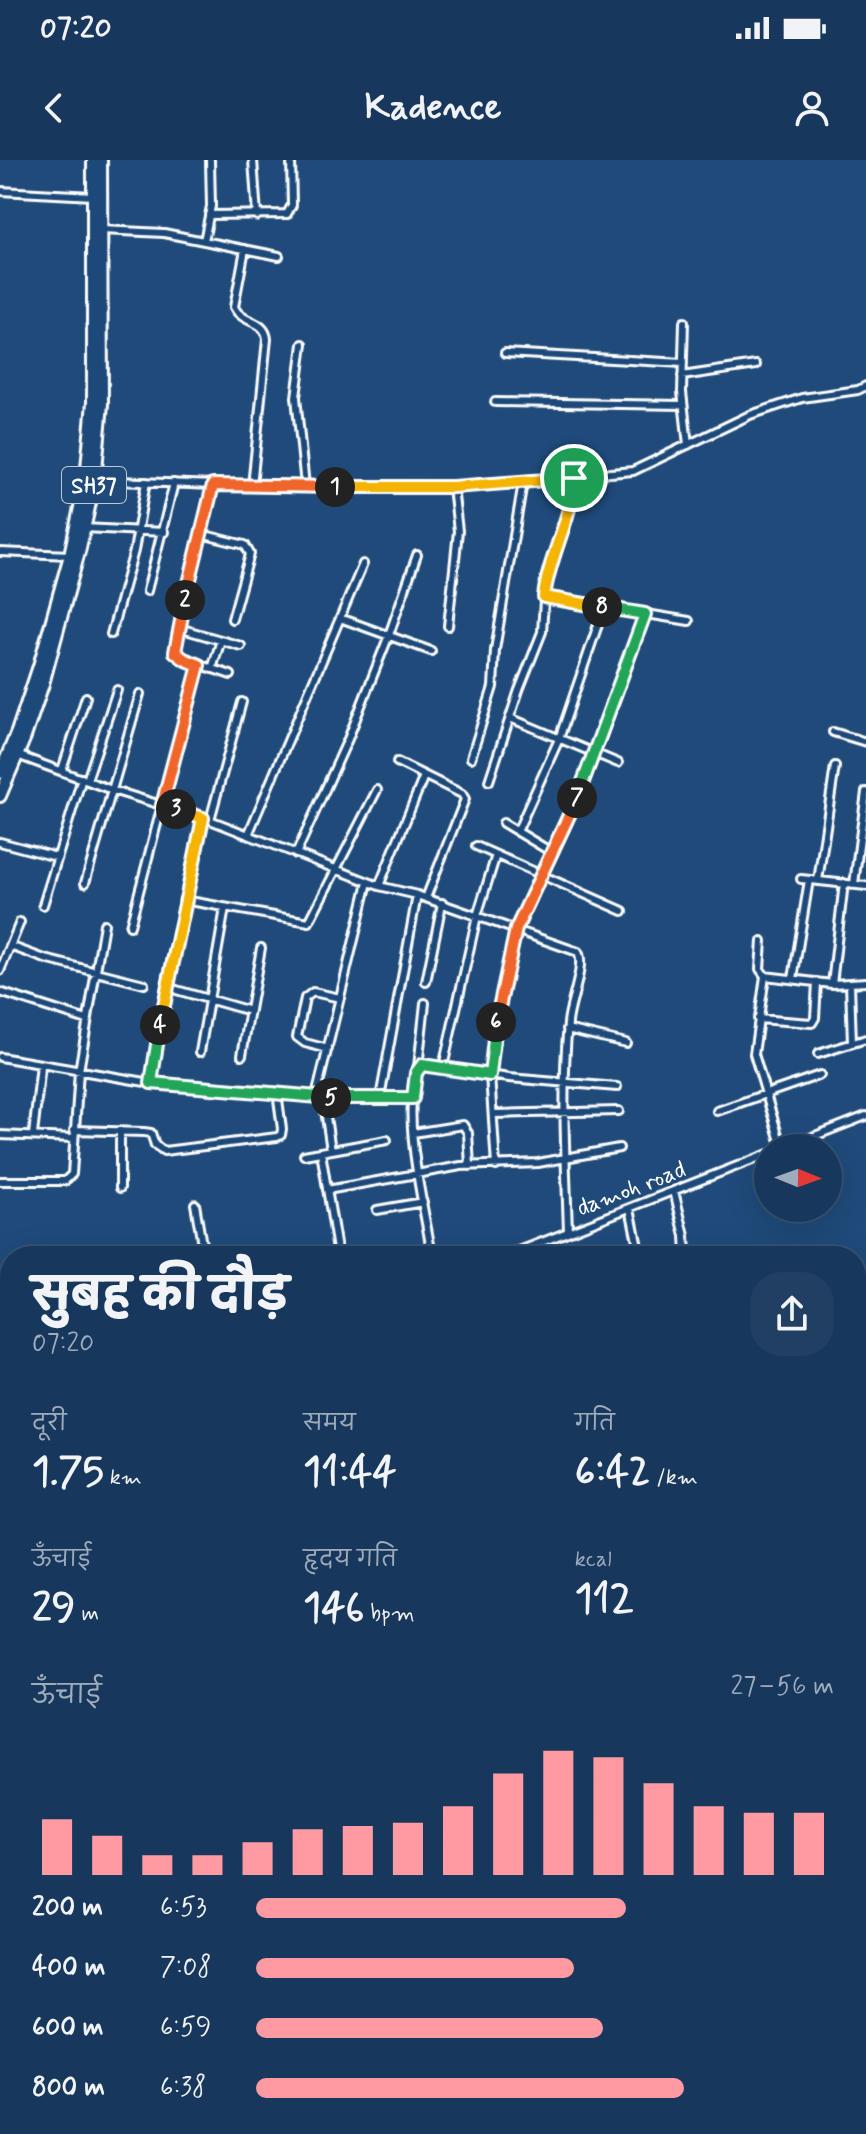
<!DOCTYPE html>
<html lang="hi">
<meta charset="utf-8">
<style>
:root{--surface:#17385c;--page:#203f62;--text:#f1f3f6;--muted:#9eacbb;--line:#365272;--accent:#ff9aa2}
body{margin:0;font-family:Mynerve,"Playpen Sans Deva",sans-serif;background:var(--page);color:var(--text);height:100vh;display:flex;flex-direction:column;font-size:30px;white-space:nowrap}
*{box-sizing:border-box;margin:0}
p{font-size:26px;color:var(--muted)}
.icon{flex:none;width:44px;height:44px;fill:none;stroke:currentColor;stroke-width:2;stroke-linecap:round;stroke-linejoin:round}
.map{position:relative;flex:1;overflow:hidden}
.details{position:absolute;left:0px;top:1086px;width:866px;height:888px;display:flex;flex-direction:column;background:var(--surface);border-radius:32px 32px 0 0;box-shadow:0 8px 32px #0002,0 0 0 2px var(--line)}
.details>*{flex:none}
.needle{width:52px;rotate:91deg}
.controls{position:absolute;left:754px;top:974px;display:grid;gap:16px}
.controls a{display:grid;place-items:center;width:88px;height:88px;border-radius:50%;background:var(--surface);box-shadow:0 8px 32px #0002,0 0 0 2px var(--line);font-size:40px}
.pin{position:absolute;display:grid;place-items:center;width:68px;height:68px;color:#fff;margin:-34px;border:4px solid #fff;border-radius:50%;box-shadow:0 2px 8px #0007}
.km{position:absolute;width:40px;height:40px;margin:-20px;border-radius:50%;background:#222;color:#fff;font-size:22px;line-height:40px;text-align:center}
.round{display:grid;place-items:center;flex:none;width:84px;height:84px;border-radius:32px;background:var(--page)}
.summary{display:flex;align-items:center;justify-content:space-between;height:136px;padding:0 32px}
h1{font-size:44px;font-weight:800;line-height:60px}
.figures{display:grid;grid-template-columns:repeat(3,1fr);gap:12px;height:136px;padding:8px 32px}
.figures div{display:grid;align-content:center}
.figures b{font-size:40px;font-weight:800}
.figures small{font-size:22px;font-weight:400}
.figures p{font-size:22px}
.chart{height:224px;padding:16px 32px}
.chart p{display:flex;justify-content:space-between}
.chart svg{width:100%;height:144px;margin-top:8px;stroke:var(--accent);stroke-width:6}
ul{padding:0 32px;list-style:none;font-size:26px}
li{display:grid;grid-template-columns:128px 96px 1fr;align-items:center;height:60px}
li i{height:20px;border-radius:10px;background:var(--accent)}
.status{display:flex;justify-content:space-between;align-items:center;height:56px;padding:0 40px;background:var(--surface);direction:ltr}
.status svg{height:22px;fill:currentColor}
header{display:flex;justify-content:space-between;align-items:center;height:104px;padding:0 32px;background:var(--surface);font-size:36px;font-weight:800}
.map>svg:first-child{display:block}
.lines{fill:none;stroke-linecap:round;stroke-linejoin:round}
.minor-casing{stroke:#fff;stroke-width:12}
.primary-casing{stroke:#fff;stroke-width:16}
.minor{stroke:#1f4a7a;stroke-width:6}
.primary{stroke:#1f4a7a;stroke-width:10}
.split-1-casing{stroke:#fff;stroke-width:16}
.split-2-casing{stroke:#fff;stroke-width:16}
.split-3-casing{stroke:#fff;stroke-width:16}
.split-4-casing{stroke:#fff;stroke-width:16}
.split-5-casing{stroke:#fff;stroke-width:16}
.split-6-casing{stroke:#fff;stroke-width:16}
.split-7-casing{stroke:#fff;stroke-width:16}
.split-8-casing{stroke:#fff;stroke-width:16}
.split-9-casing{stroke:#fff;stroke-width:16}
.split-1{stroke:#f5b400;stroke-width:10}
.split-2{stroke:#f0652b;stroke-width:10}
.split-3{stroke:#f0652b;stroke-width:10}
.split-4{stroke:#f5b400;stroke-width:10}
.split-5{stroke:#22a559;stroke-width:10}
.split-6{stroke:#22a559;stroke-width:10}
.split-7{stroke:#f0652b;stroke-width:10}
.split-8{stroke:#22a559;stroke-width:10}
.split-9{stroke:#f5b400;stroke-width:10}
.labels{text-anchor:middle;stroke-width:6;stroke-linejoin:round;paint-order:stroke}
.shield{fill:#1f4a7a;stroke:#bcc9d7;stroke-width:2}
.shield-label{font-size:22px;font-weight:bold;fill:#fff}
.street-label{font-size:24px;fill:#fff;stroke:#1f4a7a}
</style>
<div class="status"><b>07:20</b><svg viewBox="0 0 49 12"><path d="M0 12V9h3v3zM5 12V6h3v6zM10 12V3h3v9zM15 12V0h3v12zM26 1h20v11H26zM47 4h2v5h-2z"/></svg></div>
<header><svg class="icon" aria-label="back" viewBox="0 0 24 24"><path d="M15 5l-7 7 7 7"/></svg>Kadence<svg class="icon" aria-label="person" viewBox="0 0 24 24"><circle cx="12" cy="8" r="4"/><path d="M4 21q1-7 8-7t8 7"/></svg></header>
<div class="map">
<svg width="866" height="1974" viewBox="0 0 866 1974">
<rect width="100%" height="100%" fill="#1f4a7a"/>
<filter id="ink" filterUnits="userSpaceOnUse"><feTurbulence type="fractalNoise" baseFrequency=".0125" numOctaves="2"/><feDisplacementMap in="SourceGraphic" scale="16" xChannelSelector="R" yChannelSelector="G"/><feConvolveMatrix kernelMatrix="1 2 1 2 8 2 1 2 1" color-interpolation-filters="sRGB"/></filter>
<g filter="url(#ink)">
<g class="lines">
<g class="minor-casing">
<path id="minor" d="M253 0 257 56
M0 31 93 36
M209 55 287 54 292 45 291 0
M101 70 164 73 279 96
M204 81 211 46 210 0
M245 89 234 147C242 164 265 159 267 179L252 326
M684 162 682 232 688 285
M303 184 296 237 305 326
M505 193 683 203
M682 216 756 205
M495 242 683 245
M94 320 213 325 453 327 633 311 750 255 802 238 858 230 866 226
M213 325 179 468 175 492 184 499 231 515
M84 368 164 372
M201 374 245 385 250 394 232 459
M0 392 70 395
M147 431 174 323
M544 437 689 461
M340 458 431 491
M448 466 458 371 453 327
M179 468 241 486
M111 474 134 391 146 322
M212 509 221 480
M510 558 618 603
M833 572 866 582
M17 595 112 630 210 660 379 726 417 735 578 792C586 805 569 845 568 863 561 933 566 1002 568 1072
M471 598 493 527 495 490 523 322
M397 602 462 634 465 639 426 738
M62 610 86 537
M87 620 117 530
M489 621 519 530 542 472 545 425 572 344 574 318
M210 660 242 542
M503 663 553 693
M517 672 559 579 604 447
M248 675 363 404
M0 682 56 697
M476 686 623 751
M296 694 348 579 389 475 417 395
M801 719 866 726
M818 721 835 606
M85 723 140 534
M854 724 866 632
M379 726 424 616
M184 740 309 762 377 630
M43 745 82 618
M130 766 199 505
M762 781 760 809 765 816 832 824 866 822
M10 786 45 799 144 824
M0 811 20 762
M765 816 754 894 782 988
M793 819 809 720
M426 822 442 743
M850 823 852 883
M832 824 844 723
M166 827 250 851
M0 832 87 860
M758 859 812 863 815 858 817 822
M567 869 626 883
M328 889 305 883 297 877 305 838 313 832 340 838
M200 892 225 748
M818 894 866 879
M242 895 261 788
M0 897 151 923 329 938H413
M418 907 425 843
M443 907 477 756 496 695
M151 923 166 827 203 658
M316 936 368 722
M323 937 331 990
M380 938 417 735
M717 951 820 915
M493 954 619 951
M74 970 144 972 151 973 155 985 164 991 277 977 281 975 282 969 277 932
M413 973 463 965 468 973 470 1006
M0 975 73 978
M33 975 41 905
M784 988 866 956
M321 992 338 1096
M304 995 387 980
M496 1006 490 915 497 857 516 769 565 667 595 594 645 454
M0 1021H65L72 1014 79 911 104 764
M120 1028V971
M327 1030 461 1006 538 1003 619 988
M674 1031 685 1076 686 1096
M195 1044 204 1096
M630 1048 640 1096
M377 1050 423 1042
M432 1096C424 1046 400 955 418 908L426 905 509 918 617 927
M506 1096 768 994
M856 1222 866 1223
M0 1292 10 1289
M856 1297H866
M0 1358 10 1353
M856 1380 866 1436
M0 1401 10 1397
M0 1467 10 1468
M0 1588 10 1641
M856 1841H866
M856 1879H866
M856 1917 866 1916
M856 1955H866
M181 1964 183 1974
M817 1964V1974
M186 1974H202
M557 1974 599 1970 677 1974
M689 1974H743
M830 1974V1964"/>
</g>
<g class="primary-casing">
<path id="primary" d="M0 613 17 572 39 506 70 395 86 319 93 242V0
M0 636 25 577 43 524 80 388 95 320 102 244 101 0"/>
</g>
<use href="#minor" class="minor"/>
<use href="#primary" class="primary"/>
</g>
</g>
<g class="lines" filter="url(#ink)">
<g class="split-1-casing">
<path id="split-1" d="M335 327H453L574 318"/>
</g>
<g class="split-2-casing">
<path id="split-2" d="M185 440 213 325 335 327"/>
</g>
<g class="split-3-casing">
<path id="split-3" d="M176 649 162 645 199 505 184 499 175 492 185 440"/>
</g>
<g class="split-4-casing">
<path id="split-4" d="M160 865 203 658 176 649"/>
</g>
<g class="split-5-casing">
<path id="split-5" d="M160 865 151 923 331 938"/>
</g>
<g class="split-6-casing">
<path id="split-6" d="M331 938H413L416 913 422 905 490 915 496 862"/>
</g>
<g class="split-7-casing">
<path id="split-7" d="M496 862 516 769 577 638"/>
</g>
<g class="split-8-casing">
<path id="split-8" d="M577 638 645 454 602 447"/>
</g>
<g class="split-9-casing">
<path id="split-9" d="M574 318C572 359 549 395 544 437L602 447"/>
</g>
<use href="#split-1" class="split-1"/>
<use href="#split-2" class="split-2"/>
<use href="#split-3" class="split-3"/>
<use href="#split-4" class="split-4"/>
<use href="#split-5" class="split-5"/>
<use href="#split-6" class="split-6"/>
<use href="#split-7" class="split-7"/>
<use href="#split-8" class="split-8"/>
<use href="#split-9" class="split-9"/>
</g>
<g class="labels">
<rect class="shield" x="62" y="307" width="64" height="36" rx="6"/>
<g class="shield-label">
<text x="94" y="333">SH37</text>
</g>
<g class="street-label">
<text transform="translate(631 1028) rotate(-21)" y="8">damoh road</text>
</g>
</g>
</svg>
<div class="controls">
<a><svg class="needle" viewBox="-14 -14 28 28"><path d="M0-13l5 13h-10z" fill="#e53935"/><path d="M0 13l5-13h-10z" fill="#9eacbb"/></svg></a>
</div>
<div class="pin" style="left:574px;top:318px;background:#1e9e55"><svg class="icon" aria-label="arrive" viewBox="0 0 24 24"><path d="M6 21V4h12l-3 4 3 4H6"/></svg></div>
<b class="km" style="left:335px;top:327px">1</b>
<b class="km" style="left:185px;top:440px">2</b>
<b class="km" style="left:176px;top:649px">3</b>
<b class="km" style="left:160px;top:865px">4</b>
<b class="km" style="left:331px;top:938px">5</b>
<b class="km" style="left:496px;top:862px">6</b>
<b class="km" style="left:577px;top:638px">7</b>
<b class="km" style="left:602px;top:447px">8</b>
<section class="details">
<div class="summary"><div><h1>सुबह की दौड़</h1><p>07:20</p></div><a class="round"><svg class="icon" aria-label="share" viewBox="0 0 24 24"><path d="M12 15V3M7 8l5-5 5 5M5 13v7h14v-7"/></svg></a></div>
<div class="figures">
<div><p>दूरी</p><b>1.75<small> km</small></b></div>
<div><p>समय</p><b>11:44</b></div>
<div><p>गति</p><b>6:42<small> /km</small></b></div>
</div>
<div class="figures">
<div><p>ऊँचाई</p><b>29<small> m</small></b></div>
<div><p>हृदय गति</p><b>146<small> bpm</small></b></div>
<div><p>kcal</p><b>112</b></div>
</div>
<div class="chart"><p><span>ऊँचाई</span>27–56 m</p>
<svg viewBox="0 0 160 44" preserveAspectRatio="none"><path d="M5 44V27M15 44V32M25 44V38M35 44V38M45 44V34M55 44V30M65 44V29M75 44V28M85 44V23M95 44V13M105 44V6M115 44V8M125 44V16M135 44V23M145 44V25M155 44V25"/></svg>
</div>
<ul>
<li><b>200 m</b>6:53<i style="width:64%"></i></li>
<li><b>400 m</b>7:08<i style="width:55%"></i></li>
<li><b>600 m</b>6:59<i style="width:60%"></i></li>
<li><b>800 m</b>6:38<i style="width:74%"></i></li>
</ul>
</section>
</div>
